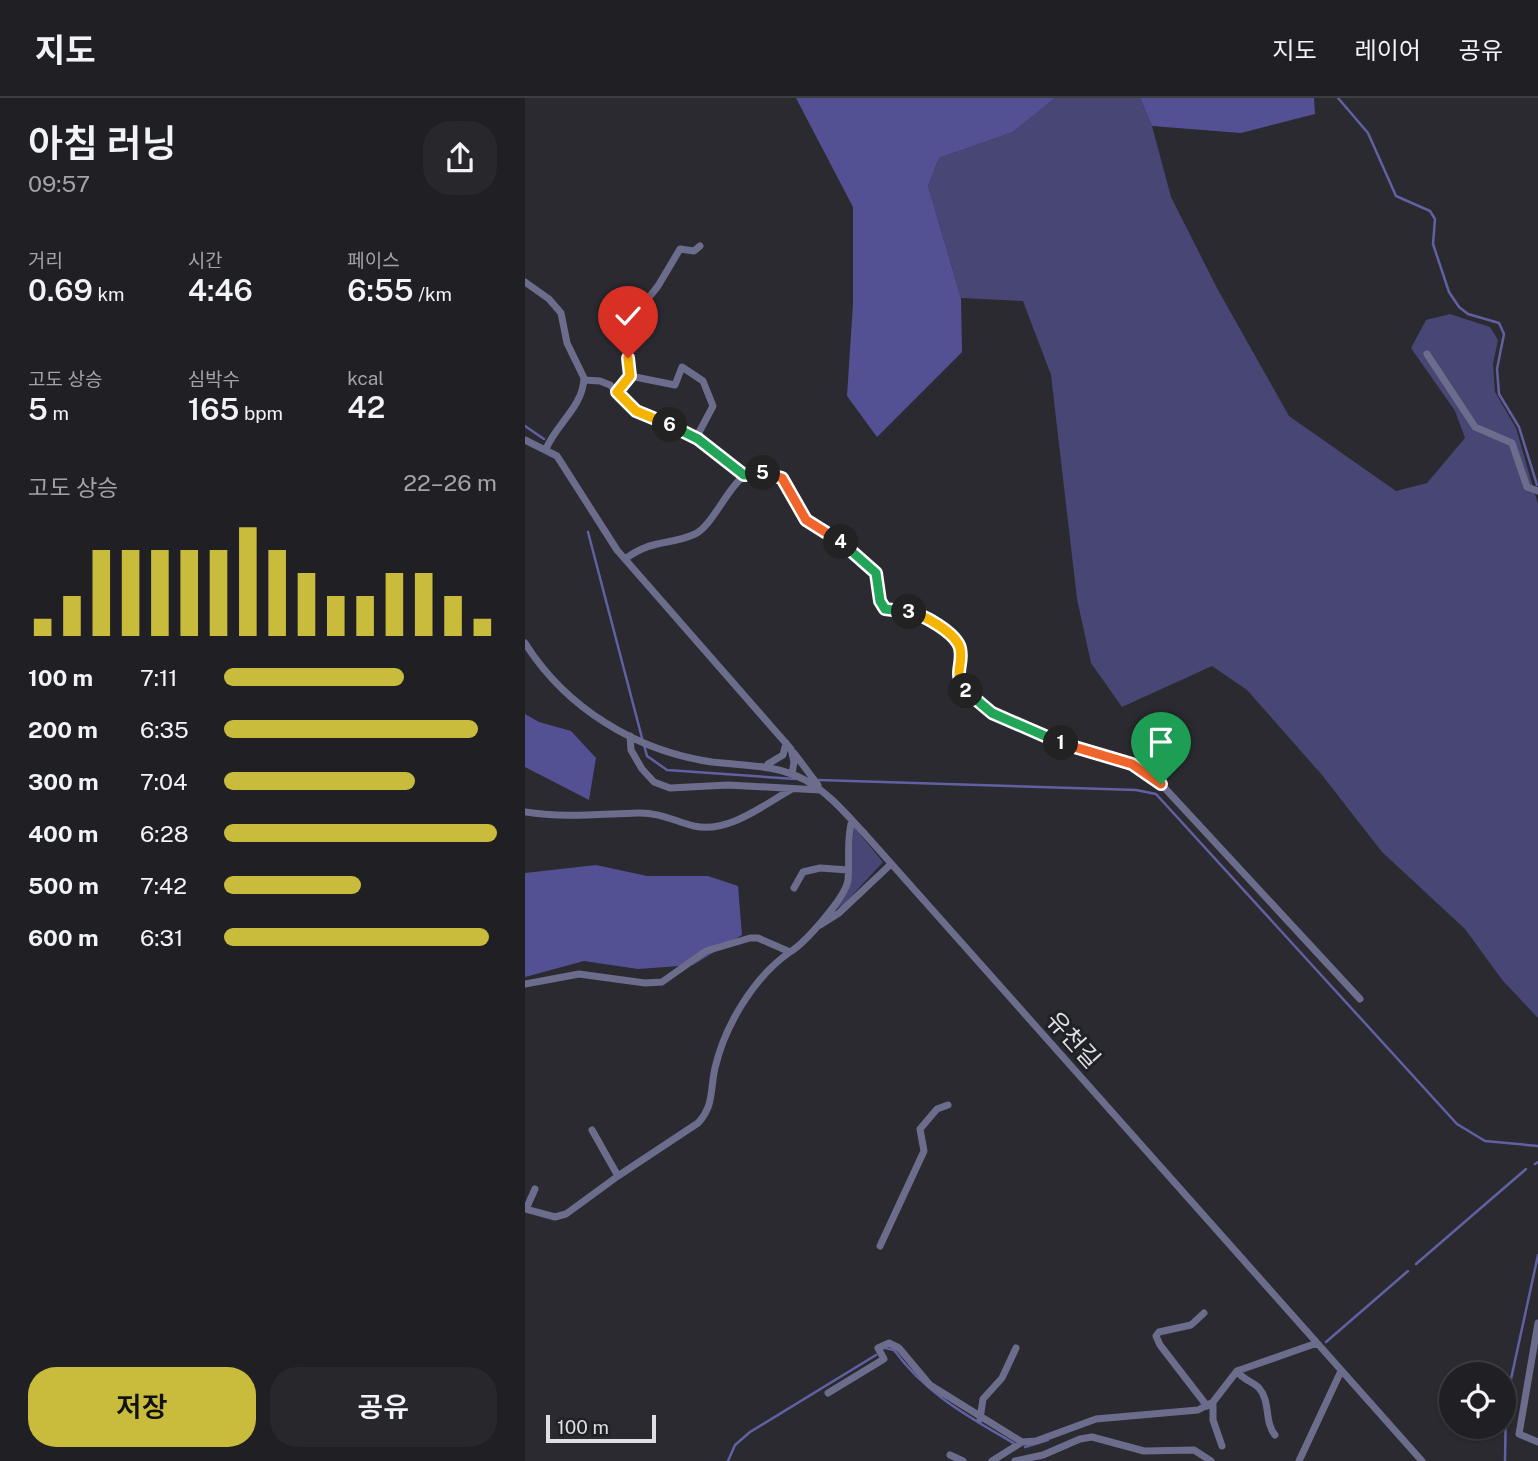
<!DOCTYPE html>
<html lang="ko">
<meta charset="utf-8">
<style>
:root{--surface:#202024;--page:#28282c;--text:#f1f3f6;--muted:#a2a3a6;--line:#3d3e41;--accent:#c9bb3b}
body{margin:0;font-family:"Public Sans","Noto Sans KR",sans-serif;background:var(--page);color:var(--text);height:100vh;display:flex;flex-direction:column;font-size:26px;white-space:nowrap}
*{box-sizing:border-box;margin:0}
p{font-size:23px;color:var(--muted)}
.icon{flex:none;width:38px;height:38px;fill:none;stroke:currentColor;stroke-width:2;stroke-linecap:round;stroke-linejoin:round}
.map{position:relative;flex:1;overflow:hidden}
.panel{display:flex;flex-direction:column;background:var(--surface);width:525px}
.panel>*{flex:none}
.tools{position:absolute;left:914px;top:1264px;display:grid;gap:14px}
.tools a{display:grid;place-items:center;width:77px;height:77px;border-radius:50%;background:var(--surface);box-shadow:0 2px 5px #0004,0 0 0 2px var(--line);font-size:35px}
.scale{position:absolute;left:21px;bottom:18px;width:110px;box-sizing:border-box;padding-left:7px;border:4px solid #dfdfe3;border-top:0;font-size:19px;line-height:24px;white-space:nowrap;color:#dfdfe3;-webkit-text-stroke:5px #202126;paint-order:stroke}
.pin{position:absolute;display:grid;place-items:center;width:60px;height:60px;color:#fff;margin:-72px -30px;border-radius:50% 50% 50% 0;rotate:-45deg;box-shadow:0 0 7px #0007}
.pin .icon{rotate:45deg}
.km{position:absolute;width:35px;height:35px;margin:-18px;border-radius:50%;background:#222;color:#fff;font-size:19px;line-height:35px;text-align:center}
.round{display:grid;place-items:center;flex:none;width:74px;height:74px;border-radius:28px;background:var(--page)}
.summary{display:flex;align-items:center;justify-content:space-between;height:119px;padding:0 28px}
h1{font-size:38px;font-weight:600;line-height:52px}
.stats{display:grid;grid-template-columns:repeat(3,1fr);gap:10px;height:119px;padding:7px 28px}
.stats div{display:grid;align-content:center}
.stats b{font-size:30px;font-weight:600}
.stats small{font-size:19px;font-weight:400}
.stats p{font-size:19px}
.chart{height:196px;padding:14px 28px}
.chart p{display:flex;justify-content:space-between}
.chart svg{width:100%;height:126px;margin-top:7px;stroke:var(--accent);stroke-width:6}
.cta{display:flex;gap:14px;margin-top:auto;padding:14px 28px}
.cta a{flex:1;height:80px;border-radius:28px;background:var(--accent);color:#111;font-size:28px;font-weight:600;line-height:80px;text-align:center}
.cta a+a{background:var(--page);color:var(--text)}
ul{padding:0 28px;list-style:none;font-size:23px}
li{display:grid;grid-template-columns:112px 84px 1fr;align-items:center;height:52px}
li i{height:18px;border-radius:9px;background:var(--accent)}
header{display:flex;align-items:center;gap:42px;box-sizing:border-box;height:98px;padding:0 35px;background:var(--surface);border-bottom:2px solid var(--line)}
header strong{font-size:33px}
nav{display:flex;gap:38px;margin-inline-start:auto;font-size:24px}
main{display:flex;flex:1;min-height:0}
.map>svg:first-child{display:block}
.green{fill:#474674}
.forest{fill:#535193}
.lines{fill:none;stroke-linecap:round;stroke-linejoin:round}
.stream{stroke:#6160a3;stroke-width:2.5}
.minor{stroke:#6c6d8c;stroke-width:7}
.split-1-casing{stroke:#fff;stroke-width:14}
.split-2-casing{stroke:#fff;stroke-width:14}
.split-3-casing{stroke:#fff;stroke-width:14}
.split-4-casing{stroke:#fff;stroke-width:14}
.split-5-casing{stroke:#fff;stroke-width:14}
.split-6-casing{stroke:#fff;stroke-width:14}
.split-7-casing{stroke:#fff;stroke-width:14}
.split-1{stroke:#f0652b;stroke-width:9}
.split-2{stroke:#22a559;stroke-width:9}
.split-3{stroke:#f5b400;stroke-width:9}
.split-4{stroke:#22a559;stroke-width:9}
.split-5{stroke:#f0652b;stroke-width:9}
.split-6{stroke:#22a559;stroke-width:9}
.split-7{stroke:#f5b400;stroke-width:9}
.labels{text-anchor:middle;stroke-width:6;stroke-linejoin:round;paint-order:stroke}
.street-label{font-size:24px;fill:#dfdfe3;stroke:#202126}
</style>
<header>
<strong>지도</strong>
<nav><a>지도</a><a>레이어</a><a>공유</a></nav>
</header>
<main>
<section class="panel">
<div class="summary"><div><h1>아침 러닝</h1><p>09:57</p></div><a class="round"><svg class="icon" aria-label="share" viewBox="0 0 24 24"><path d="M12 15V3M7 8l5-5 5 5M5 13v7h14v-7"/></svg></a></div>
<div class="stats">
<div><p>거리</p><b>0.69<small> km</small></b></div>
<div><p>시간</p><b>4:46</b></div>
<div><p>페이스</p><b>6:55<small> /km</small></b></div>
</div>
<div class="stats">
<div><p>고도 상승</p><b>5<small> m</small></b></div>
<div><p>심박수</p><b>165<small> bpm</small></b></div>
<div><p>kcal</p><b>42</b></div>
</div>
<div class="chart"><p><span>고도 상승</span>22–26 m</p>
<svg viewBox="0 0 160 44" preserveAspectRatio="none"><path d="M5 44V38M15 44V30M25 44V14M35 44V14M45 44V14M55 44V14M65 44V14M75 44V6M85 44V14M95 44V22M105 44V30M115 44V30M125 44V22M135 44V22M145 44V30M155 44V38"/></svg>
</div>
<ul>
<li><b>100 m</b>7:11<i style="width:66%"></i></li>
<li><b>200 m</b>6:35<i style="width:93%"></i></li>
<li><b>300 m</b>7:04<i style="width:70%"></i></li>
<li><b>400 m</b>6:28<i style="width:100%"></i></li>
<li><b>500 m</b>7:42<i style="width:50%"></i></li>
<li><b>600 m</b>6:31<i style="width:97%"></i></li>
</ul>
<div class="cta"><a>저장</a><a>공유</a></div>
</section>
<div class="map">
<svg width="1013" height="1363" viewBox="0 0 1013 1363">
<rect width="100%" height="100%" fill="#2a2a30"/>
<path class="green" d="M527 0H615L627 28 646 99 693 192 764 318 871 393 902 385 940 340 930 313 886 250 901 222 925 216 965 229 973 242 968 266 970 294 991 330 1013 406V920L978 883 940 831 857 754 797 677 722 592 687 568 597 609 566 565 552 501 526 277 498 203 436 200 403 88 414 60 488 34Z
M329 729 358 764 320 805 308 814 323 792Z"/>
<path class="forest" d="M271 0H529L488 34 414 60 403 88 436 200 437 254 352 339 322 298 328 206V109Z
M615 0H789L790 16 716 35 627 28Z
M0 616 14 624 46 633 71 660 64 702 0 669Z
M71 767 122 778H183L213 788 217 837 168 867 113 871 59 863 0 879V775Z"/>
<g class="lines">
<path class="stream" d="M813 0 843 35 871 98 905 113 910 121 908 146 924 194 934 209 943 216 974 225 979 236 972 271 974 296 994 329 1012 387
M0 328 19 341
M63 434 117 640
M119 647 122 658 142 672 270 681
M294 682 611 692 631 696 932 1026 960 1043 1013 1048
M1010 1066 1013 1064
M891 1166 1001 1071
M801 1244 883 1173
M360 1250 369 1252C402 1297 443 1318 490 1346
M500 1349 523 1342
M203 1363 210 1347 225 1334 351 1257
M980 1363 981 1304 1013 1157"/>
<path class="minor" d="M0 184 24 201 36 215 42 245 59 280C58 309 31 326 21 351
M902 256 950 329 987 345 1002 389 1013 393
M105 278 150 287 157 269 178 283 188 308 171 340
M59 282 75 283 85 287 111 313 173 341 219 377
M92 294 106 275 103 260 110 234V217L133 188 155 151 169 153 175 148
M0 342 32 358 92 452 266 651 269 664 267 676
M100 461C129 440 144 448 170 436 187 429 203 387 223 375L254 378 281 422 314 442 351 475 355 504 360 511 394 516 426 538 435 552 433 579 445 598 467 615 553 653 607 666 636 686 835 901
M0 545C41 610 111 653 187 664 220 668 250 666 280 682 303 694 322 717 339 735L897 1363
M105 638 106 652 117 671 129 684 145 690 203 687 295 692
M269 655 293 687
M243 666 258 657 261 645
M0 714C37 720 75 716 112 715 133 714 150 723 169 728 203 736 240 706 267 691
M269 790 278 774 295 770 323 772
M295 827 314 815 366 766
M0 886 54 876 120 885 137 884 181 853 225 840H233L265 854C280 845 321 799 323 782 325 762 321 743 327 722
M67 1032 93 1078
M0 1111 30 1119 41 1116 93 1078 173 1025C189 1008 185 992 190 970 200 927 229 879 265 854
M1 1111 10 1091
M355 1148 399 1053 395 1031 412 1011 423 1007
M679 1215 666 1227 634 1234 631 1238 635 1247 682 1308
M1013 1225 994 1336 1013 1344
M712 1273C718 1282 727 1283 734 1290 746 1304 739 1324 750 1337
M303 1295 359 1261 353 1250 364 1245 374 1250 405 1287 497 1344 511 1343 571 1321 673 1312 688 1304 712 1273 792 1245
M688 1304V1322L697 1348
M455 1321 458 1301 477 1280 491 1250
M425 1357 438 1363
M467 1363 497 1344
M490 1363 518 1357 555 1341 567 1339 619 1353 669 1352 686 1363
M774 1363 816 1273"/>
</g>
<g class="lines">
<g class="split-1-casing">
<path id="split-1" d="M536 645 607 666 636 686"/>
</g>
<g class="split-2-casing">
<path id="split-2" d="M441 593 467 615 536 645"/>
</g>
<g class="split-3-casing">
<path id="split-3" d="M384 514C398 516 431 535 435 550 439 568 427 574 441 593"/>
</g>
<g class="split-4-casing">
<path id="split-4" d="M316 444 351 475 355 503 360 511 384 514"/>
</g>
<g class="split-5-casing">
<path id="split-5" d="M238 375 257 380 281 422 316 444"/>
</g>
<g class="split-6-casing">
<path id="split-6" d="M145 327 173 341 219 377 238 375"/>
</g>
<g class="split-7-casing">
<path id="split-7" d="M103 260 105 278 92 294 111 313 145 327"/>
</g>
<use href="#split-1" class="split-1"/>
<use href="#split-2" class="split-2"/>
<use href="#split-3" class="split-3"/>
<use href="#split-4" class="split-4"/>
<use href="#split-5" class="split-5"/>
<use href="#split-6" class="split-6"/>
<use href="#split-7" class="split-7"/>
</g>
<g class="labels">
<g class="street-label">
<text transform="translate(548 942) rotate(48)" y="8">유천길</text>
</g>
</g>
</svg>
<div class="tools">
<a><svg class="icon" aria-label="locate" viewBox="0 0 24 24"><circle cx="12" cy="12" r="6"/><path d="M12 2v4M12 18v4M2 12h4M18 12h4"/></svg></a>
</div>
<div class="scale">100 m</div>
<div class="pin" style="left:636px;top:686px;background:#1e9e55"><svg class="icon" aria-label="arrive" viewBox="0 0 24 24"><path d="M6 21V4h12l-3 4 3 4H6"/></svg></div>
<div class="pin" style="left:103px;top:260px;background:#d93025"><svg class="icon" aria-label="check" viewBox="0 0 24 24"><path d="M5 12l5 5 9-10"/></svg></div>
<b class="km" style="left:536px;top:645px">1</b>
<b class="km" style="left:441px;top:593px">2</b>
<b class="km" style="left:384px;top:514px">3</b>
<b class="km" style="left:316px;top:444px">4</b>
<b class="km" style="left:238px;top:375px">5</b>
<b class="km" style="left:145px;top:327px">6</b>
</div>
</main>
